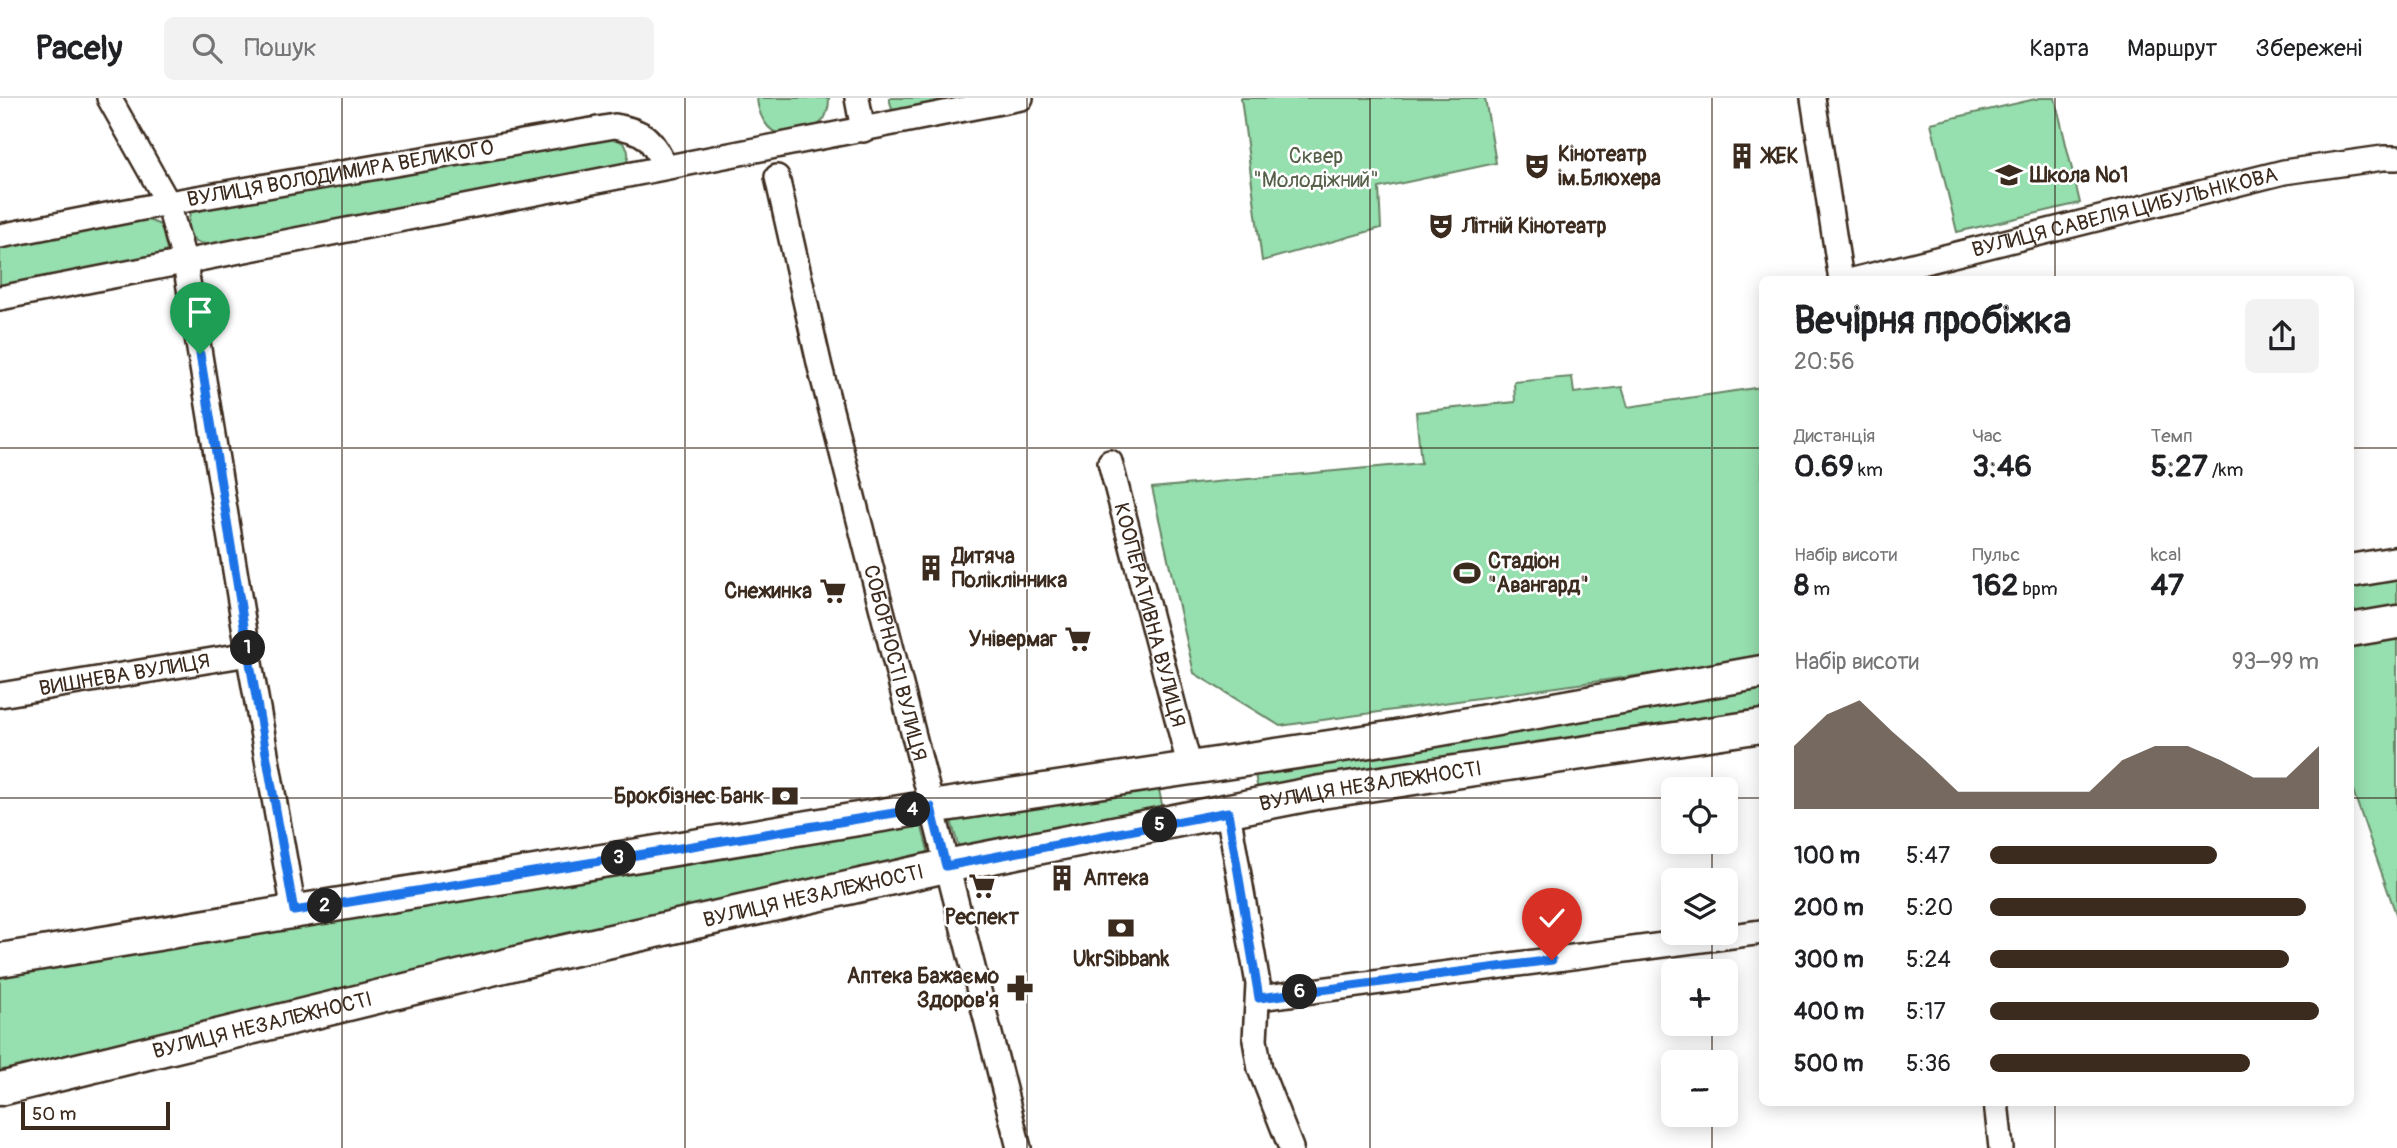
<!DOCTYPE html>
<html lang="uk">
<meta charset="utf-8">
<style>
:root{--surface:#fff;--page:#f2f2f2;--text:#202124;--muted:#757577;--line:#e0e0e0;--accent:#3b2a1e}
body{margin:0;font-family:Pangolin,sans-serif;background:var(--page);color:var(--text);height:100vh;display:flex;flex-direction:column;font-size:26px;white-space:nowrap}
*{box-sizing:border-box;margin:0}
p{font-size:23px;color:var(--muted)}
.icon{flex:none;width:38px;height:38px;fill:none;stroke:currentColor;stroke-width:2;stroke-linecap:round;stroke-linejoin:round}
.map{position:relative;flex:1;overflow:hidden}
.sheet{position:absolute;left:1759px;top:178px;width:595px;height:830px;display:flex;flex-direction:column;background:var(--surface);border-radius:10px;box-shadow:0 4px 18px #0003}
.sheet>*{flex:none}
.buttons{position:absolute;left:1661px;top:679px;display:grid;gap:14px}
.buttons a{display:grid;place-items:center;width:77px;height:77px;border-radius:10px;background:var(--surface);box-shadow:0 4px 18px #0003;font-size:35px}
.scale{position:absolute;left:21px;bottom:18px;width:149px;box-sizing:border-box;padding-left:7px;border:4px solid #3b2a1e;border-top:0;font-size:19px;line-height:24px;white-space:nowrap;color:#3b2a1e;-webkit-text-stroke:5px #fff;paint-order:stroke}
.pin{position:absolute;display:grid;place-items:center;width:60px;height:60px;color:#fff;margin:-72px -30px;border-radius:50% 50% 50% 0;rotate:-45deg;box-shadow:0 0 7px #0007}
.pin .icon{rotate:45deg}
.km{position:absolute;width:35px;height:35px;margin:-18px;border-radius:50%;background:#222;color:#fff;font-size:19px;line-height:35px;text-align:center}
.round{display:grid;place-items:center;flex:none;width:74px;height:74px;border-radius:10px;background:var(--page)}
.head{display:flex;align-items:center;justify-content:space-between;height:119px;padding:0 35px}
h1{font-size:38px;font-weight:700;line-height:52px}
.figures{display:grid;grid-template-columns:repeat(3,1fr);gap:10px;height:119px;padding:7px 35px}
.figures div{display:grid;align-content:center}
.figures b{font-size:30px;font-weight:700}
.figures small{font-size:19px;font-weight:400}
.figures p{font-size:19px}
.chart{height:196px;padding:14px 35px}
.chart p{display:flex;justify-content:space-between}
.chart svg{width:100%;height:126px;margin-top:7px;fill:var(--accent);opacity:.7}
ul{padding:0 35px;list-style:none;font-size:23px}
li{display:grid;grid-template-columns:112px 84px 1fr;align-items:center;height:52px}
li i{height:18px;border-radius:9px;background:var(--accent)}
header{display:flex;align-items:center;gap:42px;box-sizing:border-box;height:98px;padding:0 35px;background:var(--surface);border-bottom:2px solid var(--line)}
header strong{font-size:33px}
nav{display:flex;gap:38px;margin-inline-start:auto;font-size:24px}
.search{width:490px;height:63px;background:var(--page);display:flex;align-items:center;gap:18px;box-sizing:border-box;padding:0 24px;border-radius:10px;color:var(--muted);font-size:26px}
.map>svg:first-child{display:block}
.green{fill:#96dfae;stroke:#688466;stroke-width:2}
.lines{fill:none;stroke-linecap:round;stroke-linejoin:round}
.street-casing{stroke:#3b2a1e;stroke-width:28}
.secondary-casing{stroke:#3b2a1e;stroke-width:37}
.street{stroke:#fff;stroke-width:23}
.secondary{stroke:#fff;stroke-width:32}
.route-casing{stroke:#fff;stroke-width:14}
.route{stroke:#1a73e8;stroke-width:9}
.grid{fill:none;stroke:#3b2a1e;stroke-width:2;stroke-opacity:0.55}
.labels{text-anchor:middle;stroke-width:5;stroke-linejoin:round;paint-order:stroke}
.poi-label{font-size:21px;font-weight:bold;fill:#3b2a1e;stroke:#fff;text-anchor:start}
.park-label{font-size:21px;fill:#566049;stroke:#fff}
.street-label{font-size:21px;fill:#3b2a1e;stroke:#fff}
</style>
<header>
<strong>Pacely</strong>
<div class="search"><svg class="icon" aria-label="search" viewBox="0 0 24 24"><circle cx="10" cy="10" r="6"/><path d="M15 15l6 6"/></svg>Пошук</div>
<nav><a>Карта</a><a>Маршрут</a><a>Збережені</a></nav>
</header>
<div class="map">
<svg width="2397" height="1050" viewBox="0 0 2397 1050">
<rect width="100%" height="100%" fill="#fff"/>
<filter id="ink" filterUnits="userSpaceOnUse"><feTurbulence type="fractalNoise" baseFrequency=".0143" numOctaves="2"/><feDisplacementMap in="SourceGraphic" scale="14" xChannelSelector="R" yChannelSelector="G"/><feConvolveMatrix kernelMatrix="1 2 1 2 8 2 1 2 1" color-interpolation-filters="sRGB"/></filter>
<g filter="url(#ink)">
<path class="green" d="M757 0H829C829 22 820 29 800 34 796 35 789 38 784 37 766 35 758 15 757 0Z
M889 0H967L893 15Z
M1241 0H1485L1496 65 1379 90 1381 130 1262 163Z
M2040 0H2055L2080 105 1957 134 1931 25Z
M610 41C625 41 632 52 626 66L211 147 195 144 187 131 190 115 204 107Z
M146 121 161 127 167 152 158 159 0 189V149Z
M1572 279 1574 295 1622 289 1628 309 1762 289V560L1280 628 1194 575 1152 390 1421 365 1416 314 1515 304 1514 284Z
M2397 475V515L2350 523V483Z
M2397 533V819L2350 684V540Z
M1762 582V619L1259 698 1253 665Z
M1158 687 1164 716 960 754 950 719Z
M920 722 930 760 0 981V872Z"/>
<g class="lines">
<g class="street-casing">
<g id="street">
<path d="M109 0 168 105 185 165 251 571 294 813"/>
<path d="M857 0 863 32"/>
<path d="M1813 0 1841 182"/>
<path id="s1" d="M777 79 820 269 1019 1050"/>
<path id="s2" d="M0 138 168 105 615 28C647 34 650 40 665 68"/>
<path id="s3" d="M1853 182 2284 74 2383 60H2397"/>
<path d="M0 200 1021 0"/>
<path id="s4" d="M1110 364 1190 670"/>
<path id="s5" d="M0 597 249 556"/>
<path d="M1228 714 1258 886 1255 942 1260 971 1291 1050"/>
<path d="M1259 900 1762 834"/>
<path d="M1996 1004 2001 1050"/>
</g>
</g>
<g class="secondary-casing">
<g id="secondary">
<path d="M2350 473 2397 465"/>
<path d="M2350 532 2397 524"/>
<path d="M0 862 931 709 1396 639 1762 574"/>
<path id="s6" d="M0 991 553 856 946 768 1321 694 1762 628"/>
</g>
</g>
<use href="#street" class="street"/>
<use href="#secondary" class="secondary"/>
</g>
</g>
<g class="lines" filter="url(#ink)">
<g class="route-casing">
<path id="route" d="M200 256 251 571 294 813 931 709 946 768 1228 714 1259 900 1552 862"/>
</g>
<use href="#route" class="route"/>
</g>
<path class="grid" d="M342 0V1050M685 0V1050M1027 0V1050M1370 0V1050M1712 0V691M2055 0V182M0 350H1762M2350 350H2397M0 700H1673M1726 700H1762M2350 700H2397M1712 744V782M1712 835V873M1712 926V964M2055 1004V1050M1712 1017V1050"/>
<defs>
<g id="building-bare" transform="scale(2.1)"><path d="M-4-6H4V6H1V3H-1V6H-4ZM-2.5-4.3h1.7v1.8h-1.7ZM.8-4.3h1.7v1.8H.8ZM-2.5-1h1.7V.8h-1.7ZM.8-1h1.7V.8H.8Z" fill="#3b2a1e" stroke="#fff" stroke-width="2.5" paint-order="stroke"/></g>
<g id="theatre-bare" transform="scale(2.1)"><path d="M-5-5.5Q0-4 5-5.5V0Q5 5 0 6Q-5 5-5 0ZM-3.3-2.5H-1v1.5H-3.3ZM1-2.5H3.3v1.5H1ZM-2.8 1Q0 5.5 2.8 1Z" fill="#3b2a1e" stroke="#fff" stroke-width="2.5" paint-order="stroke"/></g>
<g id="school-bare" transform="scale(2.1)"><path d="M0-5L7-2L0 1L-7-2ZM-4 1L0 2.5L4 1V4Q0 6-4 4Z" fill="#3b2a1e" stroke="#fff" stroke-width="2.5" paint-order="stroke"/></g>
<g id="stadium-bare" transform="scale(2.1)"><path d="M0-5a6.5 5 0 1 0 0 10a6.5 5 0 1 0 0-10ZM-3.5-1.8h7v3.6h-7Z" fill="#3b2a1e" stroke="#fff" stroke-width="2.5" paint-order="stroke"/></g>
<g id="supermarket-bare" transform="scale(2.1)"><path d="M-6-5.5h2.5l.6 2H6L4.5 2H-2.5L-4.4-4H-6ZM-1.5 3.2a1.3 1.3 0 1 0 .1 0ZM3 3.2a1.3 1.3 0 1 0 .1 0Z" fill="#3b2a1e" stroke="#fff" stroke-width="2.5" paint-order="stroke"/></g>
<g id="bank-bare" transform="scale(2.1)"><path d="M-6-4H6V4H-6ZM0-2.3a2.3 2.3 0 1 0 0 4.6a2.3 2.3 0 1 0 0-4.6Z" fill="#3b2a1e" stroke="#fff" stroke-width="2.5" paint-order="stroke"/></g>
<g id="pharmacy-bare" transform="scale(2.1)"><path d="M-2-6h4v4h4v4h-4v4h-4v-4h-4v-4h4Z" fill="#3b2a1e" stroke="#fff" stroke-width="2.5" paint-order="stroke"/></g>
</defs>
<g fill-rule="evenodd">
<use href="#building-bare" x="1742" y="58"/>
<use href="#theatre-bare" x="1537" y="68"/>
<use href="#school-bare" x="2009" y="77"/>
<use href="#theatre-bare" x="1441" y="128"/>
<use href="#building-bare" x="931" y="470"/>
<use href="#stadium-bare" x="1467" y="475"/>
<use href="#supermarket-bare" x="833" y="493"/>
<use href="#supermarket-bare" x="1078" y="541"/>
<use href="#bank-bare" x="785" y="698"/>
<use href="#building-bare" x="1062" y="780"/>
<use href="#supermarket-bare" x="982" y="788"/>
<use href="#bank-bare" x="1121" y="830"/>
<use href="#pharmacy-bare" x="1020" y="890"/>
</g>
<g class="labels">
<g class="poi-label">
<text x="1558" y="63">Кінотеатр<tspan x="1558" dy="24">ім.Блюхера</tspan></text>
<text x="1763" y="65">ЖЕК</text>
<text x="2030" y="84">Школа №1</text>
<text x="1462" y="135">Літній Кінотеатр</text>
<text x="952" y="465">Дитяча<tspan x="952" dy="24">Поліклінника</tspan></text>
<text x="1488" y="470">Стадіон<tspan x="1488" dy="24">"Авангард"</tspan></text>
<text x="812" y="500" text-anchor="end">Снежинка</text>
<text x="1057" y="548" text-anchor="end">Універмаг</text>
<text x="764" y="705" text-anchor="end">Брокбізнес Банк</text>
<text x="1083" y="787">Аптека</text>
<text x="982" y="826" text-anchor="middle">Респект</text>
<text x="1121" y="868" text-anchor="middle">UkrSibbank</text>
<text x="999" y="885" text-anchor="end">Аптека Бажаємо<tspan x="999" dy="24">Здоров'я</tspan></text>
</g>
<g class="park-label">
<text x="1316" y="65">Сквер<tspan x="1316" dy="24">"Молодіжний"</tspan></text>
</g>
<g class="street-label">
<text dy="7" stroke="none"><textPath href="#s2" startOffset="346">ВУЛИЦЯ ВОЛОДИМИРА ВЕЛИКОГО</textPath></text>
<text dy="7" stroke="none"><textPath href="#s3" startOffset="280">ВУЛИЦЯ САВЕЛІЯ ЦИБУЛЬНІКОВА</textPath></text>
<text dy="7" stroke="none"><textPath href="#s4" startOffset="158">КООПЕРАТИВНА ВУЛИЦЯ</textPath></text>
<text dy="7" stroke="none"><textPath href="#s1" startOffset="500">СОБОРНОСТІ ВУЛИЦЯ</textPath></text>
<text dy="7" stroke="none"><textPath href="#s5" startOffset="126">ВИШНЕВА ВУЛИЦЯ</textPath></text>
<text dy="7" stroke="none"><textPath href="#s6" startOffset="1404">ВУЛИЦЯ НЕЗАЛЕЖНОСТІ</textPath></text>
<text dy="7" stroke="none"><textPath href="#s6" startOffset="836">ВУЛИЦЯ НЕЗАЛЕЖНОСТІ</textPath></text>
<text dy="7" stroke="none"><textPath href="#s6" startOffset="270">ВУЛИЦЯ НЕЗАЛЕЖНОСТІ</textPath></text>
</g>
</g>
</svg>
<div class="buttons">
<a><svg class="icon" aria-label="locate" viewBox="0 0 24 24"><circle cx="12" cy="12" r="6"/><path d="M12 2v4M12 18v4M2 12h4M18 12h4"/></svg></a>
<a><svg class="icon" aria-label="layers" viewBox="0 0 24 24"><path d="M12 4l9 5-9 5-9-5zM3 14l9 5 9-5"/></svg></a>
<a>+</a>
<a>−</a>
</div>
<div class="scale">50 m</div>
<div class="pin" style="left:200px;top:256px;background:#1e9e55"><svg class="icon" aria-label="arrive" viewBox="0 0 24 24"><path d="M6 21V4h12l-3 4 3 4H6"/></svg></div>
<div class="pin" style="left:1552px;top:862px;background:#d93025"><svg class="icon" aria-label="check" viewBox="0 0 24 24"><path d="M5 12l5 5 9-10"/></svg></div>
<b class="km" style="left:248px;top:550px">1</b>
<b class="km" style="left:325px;top:808px">2</b>
<b class="km" style="left:619px;top:760px">3</b>
<b class="km" style="left:913px;top:712px">4</b>
<b class="km" style="left:1160px;top:727px">5</b>
<b class="km" style="left:1300px;top:894px">6</b>
<section class="sheet">
<div class="head"><div><h1>Вечірня пробіжка</h1><p>20:56</p></div><a class="round"><svg class="icon" aria-label="share" viewBox="0 0 24 24"><path d="M12 15V3M7 8l5-5 5 5M5 13v7h14v-7"/></svg></a></div>
<div class="figures">
<div><p>Дистанція</p><b>0.69<small> km</small></b></div>
<div><p>Час</p><b>3:46</b></div>
<div><p>Темп</p><b>5:27<small> /km</small></b></div>
</div>
<div class="figures">
<div><p>Набір висоти</p><b>8<small> m</small></b></div>
<div><p>Пульс</p><b>162<small> bpm</small></b></div>
<div><p>kcal</p><b>47</b></div>
</div>
<div class="chart"><p><span>Набір висоти</span>93–99 m</p>
<svg viewBox="0 0 160 44" preserveAspectRatio="none"><path d="M0 44V22L10 11L20 6L30 17L40 27L50 38L60 38L70 38L80 38L90 38L100 27L110 22L120 22L130 27L140 33L150 33L160 22V44z"/></svg>
</div>
<ul>
<li><b>100 m</b>5:47<i style="width:69%"></i></li>
<li><b>200 m</b>5:20<i style="width:96%"></i></li>
<li><b>300 m</b>5:24<i style="width:91%"></i></li>
<li><b>400 m</b>5:17<i style="width:100%"></i></li>
<li><b>500 m</b>5:36<i style="width:79%"></i></li>
</ul>
</section>
</div>
